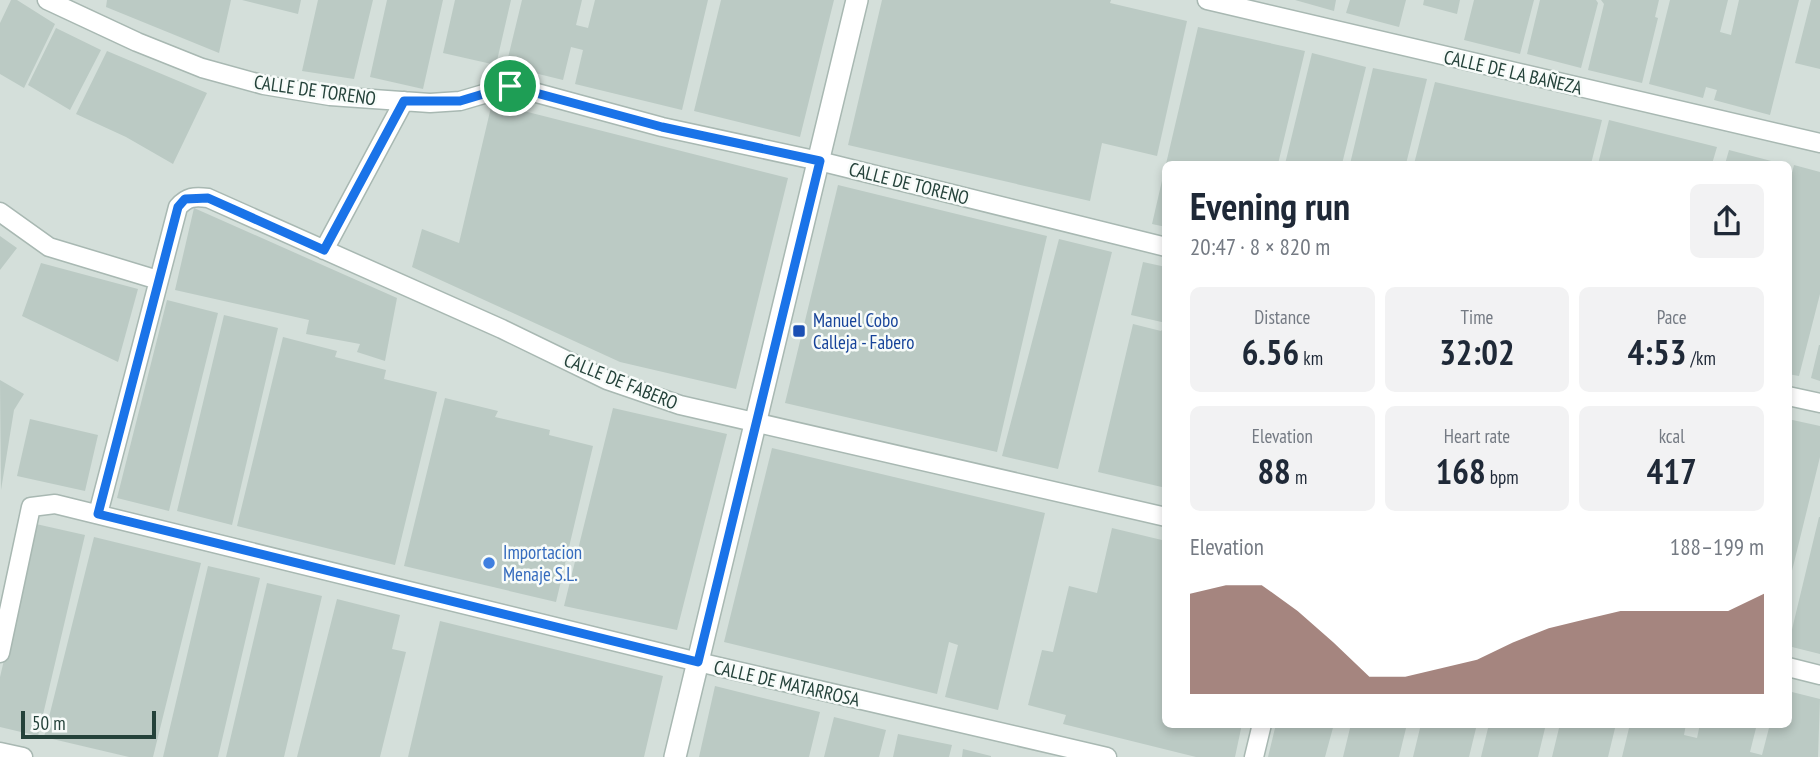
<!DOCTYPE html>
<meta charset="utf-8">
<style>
:root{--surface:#fff;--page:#f2f2f3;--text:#1f2937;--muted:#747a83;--accent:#7f5249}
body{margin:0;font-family:"PT Sans Narrow",sans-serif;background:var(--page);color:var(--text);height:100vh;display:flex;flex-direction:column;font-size:26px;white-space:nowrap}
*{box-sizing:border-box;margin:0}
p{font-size:23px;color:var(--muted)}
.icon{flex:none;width:38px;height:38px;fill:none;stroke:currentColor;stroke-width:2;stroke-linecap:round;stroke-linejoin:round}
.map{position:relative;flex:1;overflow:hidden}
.drawer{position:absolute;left:1162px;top:161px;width:630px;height:567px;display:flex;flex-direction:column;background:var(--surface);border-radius:10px;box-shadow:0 4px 10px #0003}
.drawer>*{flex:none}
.scale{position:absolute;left:21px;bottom:18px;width:135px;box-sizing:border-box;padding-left:7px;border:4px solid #24423a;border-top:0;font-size:19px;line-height:24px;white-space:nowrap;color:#24423a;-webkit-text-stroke:5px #f7fbf9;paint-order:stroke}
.pin{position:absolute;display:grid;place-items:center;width:60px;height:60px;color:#fff;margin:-30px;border:4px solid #fff;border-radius:50%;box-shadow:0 2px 7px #0007}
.round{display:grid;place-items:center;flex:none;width:74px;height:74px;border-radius:10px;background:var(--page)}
.overview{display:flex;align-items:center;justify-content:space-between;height:119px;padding:0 28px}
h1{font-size:38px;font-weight:700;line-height:52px}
.figures{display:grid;grid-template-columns:repeat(3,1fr);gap:10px;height:119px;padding:7px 28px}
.figures div{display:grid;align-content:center;border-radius:10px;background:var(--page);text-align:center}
.figures b{font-size:35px;font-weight:700}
.figures small{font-size:19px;font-weight:400}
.figures p{font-size:19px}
.chart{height:196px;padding:14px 28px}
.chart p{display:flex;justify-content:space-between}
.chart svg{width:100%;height:126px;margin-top:7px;fill:var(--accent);opacity:.7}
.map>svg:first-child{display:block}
.built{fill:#d4dfda;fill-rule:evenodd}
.building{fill:#bbcac4}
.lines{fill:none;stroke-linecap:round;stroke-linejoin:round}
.minor-casing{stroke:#a8b8b2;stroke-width:21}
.tertiary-casing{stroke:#a8b8b2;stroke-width:24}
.minor{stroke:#fff;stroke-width:18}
.tertiary{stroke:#fff;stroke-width:21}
.route-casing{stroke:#fff;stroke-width:14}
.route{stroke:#1a73e8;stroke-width:9}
.transit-dot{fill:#1a4fb4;stroke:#f7fbf9;stroke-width:2.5}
.shop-dot{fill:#3f7fe0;stroke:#f7fbf9;stroke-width:2.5}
.labels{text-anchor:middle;stroke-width:5;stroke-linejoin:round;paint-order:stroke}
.street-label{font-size:19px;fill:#24423a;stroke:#f7fbf9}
.transit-label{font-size:19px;fill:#164399;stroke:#f7fbf9;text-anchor:start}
.shop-label{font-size:19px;fill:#366cbe;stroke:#f7fbf9;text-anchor:start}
</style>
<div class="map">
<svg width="1820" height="757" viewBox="0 0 1820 757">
<rect width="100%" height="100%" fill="#e6efeb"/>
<path class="built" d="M0 0H1820V757H0ZM1166 164H1788V724H1166Z"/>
<path class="building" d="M11 0H17L55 24 24 88 0 74V23Z
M107 0H231L219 53 106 7Z
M242 0H301L298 14Z
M318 0H373L354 79 302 71Z
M387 0H443L423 89 370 77Z
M455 0H511L496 65 443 53Z
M522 0H582L576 25 588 28 595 0H708L682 110 575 84 583 50 571 47 563 80 506 66Z
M721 0H834L800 137 694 111Z
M882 0H1111L1110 3 1187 21 1157 156 1102 143 1090 201 848 145Z
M1295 0H1336L1334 11Z
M1350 0H1406L1399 27 1346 13Z
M1424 0H1460L1457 14 1423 5Z
M1474 0H1534L1520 54 1464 40Z
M1540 0H1596L1598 3 1581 68 1527 54Z
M1601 0H1659L1655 17 1658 18 1642 83 1588 70 1604 4Z
M1670 0H1728L1720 32 1731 35 1739 0H1799L1770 115 1714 100 1717 90 1706 87 1703 98 1649 84Z
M1811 0H1820V69L1795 63Z
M1198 27 1305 51 1278 164H1166Z
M56 28 101 50 70 110 28 85Z
M107 51 207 93 173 164 126 137 76 114Z
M1312 53 1366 67 1342 164H1285Z
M1373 68 1427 79 1406 164H1350Z
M1435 82 1602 120 1591 164H1414Z
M492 103 788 178 736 389 620 362 412 267 422 229 459 243Z
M1609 120 1717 147 1712 164H1598Z
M1729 150 1783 164H1725Z
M1794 165 1820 172V294L1799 376 1788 374V188Z
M1164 172H1166V227L1152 224Z
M838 185 1047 236 997 452 785 403Z
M194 208 397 298 385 361 357 352 360 344 306 334 309 320 175 290Z
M0 236 17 248 0 270Z
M1059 239 1112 252 1058 469 1002 456Z
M1143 262 1166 267V323L1131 315Z
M41 263 138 289 118 362 22 316Z
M167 300 218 313 169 511 117 498Z
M224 315 278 328 232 525 177 511Z
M1133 324 1161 331 1166 325V488L1098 472Z
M283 337 337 351 335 357 386 370 384 379 437 392 395 565 237 526Z
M1819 345H1820V381L1811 378Z
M0 380 24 394 14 410 1 490Z
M445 398 498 411 495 417 550 430 549 435 593 446 556 602 404 566Z
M613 408 727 434 677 630 564 606Z
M30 419 98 435 85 491 17 476Z
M1788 419 1820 426V457L1789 583Z
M772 448 1045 513 998 710 945 697 958 645 949 642 937 694 724 642Z
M1819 517H1820V654L1788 646Z
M36 524 85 535 38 736 0 727V677Z
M1112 528 1166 541V724H1242L1235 757H1196L1063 724 1066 715 1028 705 1042 650 1053 652 1069 586 1097 593Z
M94 537 201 563 153 757H129L44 737Z
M208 566 260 578 218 757H163Z
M267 583 322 596 284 757H226Z
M337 599 400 615 392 649 406 652 380 757H297Z
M440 621 663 676 644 757H408Z
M715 686 820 712 809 757H699Z
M1788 691 1820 699 1818 757H1622L1630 724H1686L1684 735 1697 738 1700 724H1757L1750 752 1762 755 1770 724H1788Z
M834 717 886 730 879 757H824Z
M1276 724H1334L1325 757H1268Z
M1351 724H1407L1399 757H1343Z
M1421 724H1477L1469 757H1413Z
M1489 724H1546L1538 757H1481Z
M1560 724H1616L1608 757H1552Z
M898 734 952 745 949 757H893Z
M963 749 991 756V757H962Z"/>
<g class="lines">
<g class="minor-casing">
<path id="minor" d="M47 0 137 42 202 68 264 85 330 96 430 103 460 101 511 86 662 127 819 161 1166 247
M1207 0 1820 143
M0 212 49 247 158 280
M324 250 404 101
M1788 396 1820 403
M98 514 178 207C187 197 194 196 208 198L502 329 607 380 680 405 1166 517
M0 653 31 507 55 504 698 662 1107 757
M1788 667 1820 675
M0 752 23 757
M1254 757 1262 724"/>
</g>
<g class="tertiary-casing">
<path id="tertiary" d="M675 757 857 0"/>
</g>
<use href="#minor" class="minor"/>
<use href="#tertiary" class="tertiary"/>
</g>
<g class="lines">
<g class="route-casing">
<path id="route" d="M510 86 662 127 820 161 698 662 98 514 178 207 185 199 208 198 324 250 404 101H460Z"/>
</g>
<use href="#route" class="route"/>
</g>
<rect class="transit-dot" x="792" y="324" width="14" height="14" rx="3.5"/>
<circle class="shop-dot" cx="489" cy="563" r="7"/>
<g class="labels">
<g class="street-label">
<text transform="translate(1513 72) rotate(13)" y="7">CALLE DE LA BAÑEZA</text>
<text transform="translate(315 90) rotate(8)" y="7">CALLE DE TORENO</text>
<text transform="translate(909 183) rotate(14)" y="7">CALLE DE TORENO</text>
<text transform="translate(621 381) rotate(22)" y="7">CALLE DE FABERO</text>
<text transform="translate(787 683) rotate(13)" y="7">CALLE DE MATARROSA</text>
</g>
<g class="transit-label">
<text x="813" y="327">Manuel Cobo<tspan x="813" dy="22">Calleja - Fabero</tspan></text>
</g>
<g class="shop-label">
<text x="503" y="559">Importacion<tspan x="503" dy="22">Menaje S.L.</tspan></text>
</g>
</g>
</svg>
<div class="scale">50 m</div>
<div class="pin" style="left:510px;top:86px;background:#1e9e55"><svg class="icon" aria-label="arrive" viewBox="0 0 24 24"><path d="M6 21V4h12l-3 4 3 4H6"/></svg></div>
<section class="drawer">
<div class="overview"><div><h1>Evening run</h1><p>20:47 · 8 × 820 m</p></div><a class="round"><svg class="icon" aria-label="share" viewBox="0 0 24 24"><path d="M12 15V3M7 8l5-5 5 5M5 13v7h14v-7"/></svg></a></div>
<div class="figures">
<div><p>Distance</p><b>6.56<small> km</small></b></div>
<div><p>Time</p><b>32:02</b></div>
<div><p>Pace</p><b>4:53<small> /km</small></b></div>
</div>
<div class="figures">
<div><p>Elevation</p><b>88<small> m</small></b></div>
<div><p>Heart rate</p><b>168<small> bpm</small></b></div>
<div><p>kcal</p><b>417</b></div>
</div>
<div class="chart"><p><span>Elevation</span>188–199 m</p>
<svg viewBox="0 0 160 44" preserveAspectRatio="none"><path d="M0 44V9L10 6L20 6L30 15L40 26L50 38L60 38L70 35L80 32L90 26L100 21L110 18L120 15L130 15L140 15L150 15L160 9V44z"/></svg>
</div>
</section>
</div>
